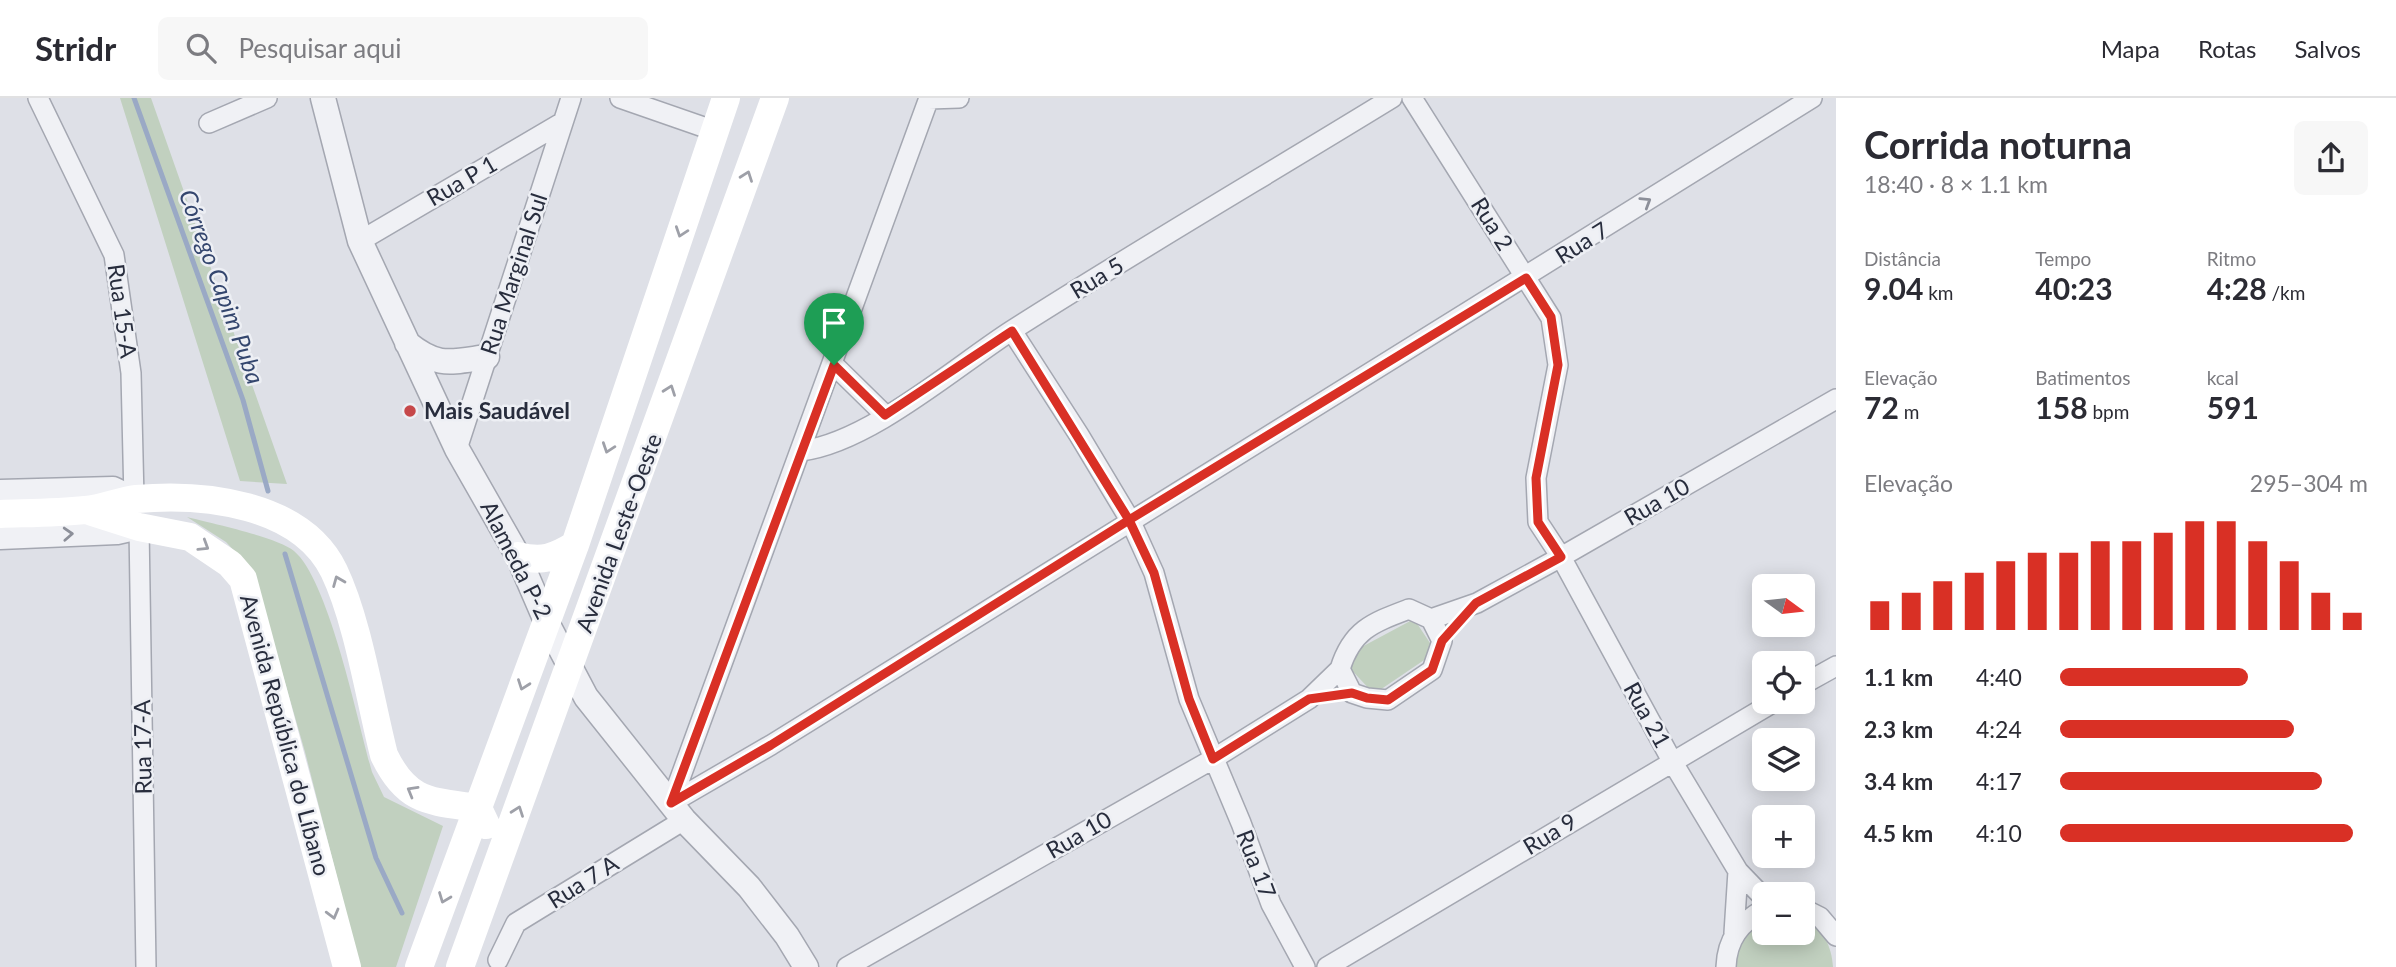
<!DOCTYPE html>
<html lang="pt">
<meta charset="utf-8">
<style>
:root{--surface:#fff;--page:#f7f7f7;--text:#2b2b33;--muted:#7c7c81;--line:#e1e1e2;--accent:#d93025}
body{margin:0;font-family:Lato,sans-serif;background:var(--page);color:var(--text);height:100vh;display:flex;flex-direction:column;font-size:26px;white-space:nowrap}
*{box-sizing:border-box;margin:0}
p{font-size:23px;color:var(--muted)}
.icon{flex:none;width:38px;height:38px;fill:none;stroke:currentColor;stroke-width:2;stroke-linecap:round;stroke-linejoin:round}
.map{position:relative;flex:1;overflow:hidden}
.panel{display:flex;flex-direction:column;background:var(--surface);width:560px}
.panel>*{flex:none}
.needle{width:46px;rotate:105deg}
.buttons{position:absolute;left:1752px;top:476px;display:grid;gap:14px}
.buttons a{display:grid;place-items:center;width:63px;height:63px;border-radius:10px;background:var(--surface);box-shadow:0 4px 18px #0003;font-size:35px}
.pin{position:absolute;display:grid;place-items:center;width:60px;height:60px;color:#fff;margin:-72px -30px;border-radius:50% 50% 50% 0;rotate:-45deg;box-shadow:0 0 7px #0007}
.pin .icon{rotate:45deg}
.round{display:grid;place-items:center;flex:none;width:74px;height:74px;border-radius:10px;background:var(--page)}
.overview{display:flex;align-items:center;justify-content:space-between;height:119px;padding:0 28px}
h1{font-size:38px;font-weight:700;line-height:52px}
.figures{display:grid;grid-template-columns:repeat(3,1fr);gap:10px;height:119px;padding:7px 28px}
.figures div{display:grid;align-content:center}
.figures b{font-size:30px;font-weight:700}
.figures small{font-size:19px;font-weight:400}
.figures p{font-size:19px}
.chart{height:196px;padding:14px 28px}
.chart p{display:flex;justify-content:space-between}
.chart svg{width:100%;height:126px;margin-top:7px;stroke:var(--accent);stroke-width:6}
ul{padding:0 28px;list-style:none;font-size:23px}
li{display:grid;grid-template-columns:112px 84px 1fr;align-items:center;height:52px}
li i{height:18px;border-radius:9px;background:var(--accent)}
header{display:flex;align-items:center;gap:42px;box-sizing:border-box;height:98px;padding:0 35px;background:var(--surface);border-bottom:2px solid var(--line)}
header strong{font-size:33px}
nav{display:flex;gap:38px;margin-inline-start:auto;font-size:24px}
.search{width:490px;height:63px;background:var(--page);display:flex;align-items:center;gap:18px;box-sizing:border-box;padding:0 24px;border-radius:10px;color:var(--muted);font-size:26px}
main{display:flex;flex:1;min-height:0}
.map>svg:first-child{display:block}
.green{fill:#c1d0bf}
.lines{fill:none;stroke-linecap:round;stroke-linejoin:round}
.stream{stroke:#9aa9c5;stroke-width:5}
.minor-casing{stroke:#a4a7b1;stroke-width:22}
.tertiary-casing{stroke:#a4a7b1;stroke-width:27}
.minor{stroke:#f0f1f5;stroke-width:19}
.tertiary{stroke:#f0f1f5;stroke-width:24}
.secondary{stroke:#fff;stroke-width:28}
.oneway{stroke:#9ea0a8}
.oneway2{stroke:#8c8f99}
.route-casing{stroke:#fff;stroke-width:14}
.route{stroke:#d93025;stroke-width:9}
.poi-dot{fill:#c6484a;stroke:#edeff4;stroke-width:2.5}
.labels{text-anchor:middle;stroke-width:5;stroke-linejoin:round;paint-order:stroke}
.street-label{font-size:23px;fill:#282d3d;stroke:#edeff4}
.poi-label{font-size:23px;font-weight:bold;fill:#282d3d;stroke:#edeff4;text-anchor:start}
.water-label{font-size:24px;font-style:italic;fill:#34466e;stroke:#edeff4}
</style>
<header>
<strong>Stridr</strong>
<div class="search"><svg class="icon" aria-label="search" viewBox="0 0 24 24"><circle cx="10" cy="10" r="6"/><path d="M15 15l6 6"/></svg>Pesquisar aqui</div>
<nav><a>Mapa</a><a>Rotas</a><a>Salvos</a></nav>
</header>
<main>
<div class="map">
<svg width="1836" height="869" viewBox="0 0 1836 869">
<rect width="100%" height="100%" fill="#dee0e7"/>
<path class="green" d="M120 0H151L287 386 240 383Z
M187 419C210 425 277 439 294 453 329 482 358 625 372 674L384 699 443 728 396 869H360L305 654 253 473 226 444Z
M1414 521 1436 554 1374 596 1345 565 1356 552Z
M1803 822C1823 830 1832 848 1833 869H1736C1736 849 1746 832 1764 823V835H1802Z"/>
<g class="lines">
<path class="stream" d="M134 0 243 302 268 393
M285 456 376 760 402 815"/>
<g class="minor-casing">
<path id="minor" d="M38 0 114 157 131 275 134 401
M620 0 715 33
M1412 0 1551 220 1558 267 1536 380 1538 424 1561 459 1672 663 1738 773 1764 800
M929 1 959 0
M209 25 267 0
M360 143 563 24
M1012 233 1079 337 1130 422 1154 475 1189 601 1241 725 1271 806 1305 869
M834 267 885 317
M457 351 571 0
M801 353C868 345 954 270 1011 233 1136 153 1265 78 1392 0
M139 429 146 869
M1409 511 1431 521 1442 543 1432 572 1388 602 1367 600 1352 595 1340 571C1352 532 1372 525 1409 511Z
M1431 521 1477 505 1561 459 1836 301
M1802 587 1836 568
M671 705 771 647 1812 0
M671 705 929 0
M1802 810 1820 819 1836 838
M1734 835 1738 773
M498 862 516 825 684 722
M847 869 1213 661 1309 601 1340 571
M1327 869 1774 604
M1726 869C1727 841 1740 825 1764 811"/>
</g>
<g class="tertiary-casing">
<path id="tertiary" d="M323 0 360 143 457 351 518 458 546 523 586 599 684 722 749 789 787 838 806 869
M407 245C438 270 450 264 487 259
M0 394 113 391 134 401
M0 439 117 434 139 429"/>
</g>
<use href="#minor" class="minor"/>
<use href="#tertiary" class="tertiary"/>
<path class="secondary" d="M92 414 139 429 190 439 230 466 243 481 347 869
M0 416C28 415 57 415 85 412 102 411 119 403 136 401 203 395 301 405 334 473 358 523 370 602 384 657 407 705 430 703 478 710L486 727
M518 458C542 464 554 460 575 447
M419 869 575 447 726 0
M460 869 775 0"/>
</g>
<defs><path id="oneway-chevron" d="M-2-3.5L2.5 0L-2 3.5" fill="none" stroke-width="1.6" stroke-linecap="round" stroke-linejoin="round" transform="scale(1.75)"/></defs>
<g class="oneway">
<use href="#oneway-chevron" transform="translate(747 78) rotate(-70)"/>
<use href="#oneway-chevron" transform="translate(681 134) rotate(109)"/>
<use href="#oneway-chevron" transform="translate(670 292) rotate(-70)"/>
<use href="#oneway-chevron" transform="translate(608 350) rotate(109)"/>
<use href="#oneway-chevron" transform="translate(204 448) rotate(32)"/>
<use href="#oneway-chevron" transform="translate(338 483) rotate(-112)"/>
<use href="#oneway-chevron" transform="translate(523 587) rotate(110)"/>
<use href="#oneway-chevron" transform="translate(412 693) rotate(-150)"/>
<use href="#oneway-chevron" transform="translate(518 713) rotate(-70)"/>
<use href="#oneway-chevron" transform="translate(444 800) rotate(111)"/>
<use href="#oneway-chevron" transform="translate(333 816) rotate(75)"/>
</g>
<g class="oneway2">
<use href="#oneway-chevron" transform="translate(1646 104) rotate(-32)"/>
<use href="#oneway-chevron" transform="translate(68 436) rotate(-3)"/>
</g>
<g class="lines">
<g class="route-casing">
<path id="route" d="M834 267 671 705 771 647 1129 422 1154 475 1189 601 1213 661 1309 601 1352 595 1367 600 1388 602 1432 572 1442 543 1476 505 1561 459 1538 424 1536 380 1558 267 1551 219 1526 180 1129 422 1012 233 885 317 834 267"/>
</g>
<use href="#route" class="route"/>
</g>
<circle class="poi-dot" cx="410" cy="313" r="7"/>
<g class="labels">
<g class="street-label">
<text transform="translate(462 83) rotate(-30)" y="8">Rua P 1</text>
<text transform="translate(1492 126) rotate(58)" y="8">Rua 2</text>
<text transform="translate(1582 145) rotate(-32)" y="8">Rua 7</text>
<text transform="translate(514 176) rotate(-72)" y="8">Rua Marginal Sul</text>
<text transform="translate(1097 180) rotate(-31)" y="8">Rua 5</text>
<text transform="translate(122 213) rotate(82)" y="8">Rua 15-A</text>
<text transform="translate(1657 404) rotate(-30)" y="8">Rua 10</text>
<text transform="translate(619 435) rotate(-70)" y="8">Avenida Leste-Oeste</text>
<text transform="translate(516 462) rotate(63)" y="8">Alameda P-2</text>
<text transform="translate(1647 617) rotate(61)" y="8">Rua 21</text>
<text transform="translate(285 637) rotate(75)" y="8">Avenida República do Líbano</text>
<text transform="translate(143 649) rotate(-91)" y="8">Rua 17-A</text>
<text transform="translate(1550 736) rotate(-31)" y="8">Rua 9</text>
<text transform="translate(1079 737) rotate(-30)" y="8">Rua 10</text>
<text transform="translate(1256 766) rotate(69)" y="8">Rua 17</text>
<text transform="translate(583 784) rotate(-32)" y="8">Rua 7 A</text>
</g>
<g class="poi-label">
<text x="424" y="321">Mais Saudável</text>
</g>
<g class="water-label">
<text transform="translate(221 189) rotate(70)" y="8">Córrego Capim Puba</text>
</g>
</g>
</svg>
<div class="buttons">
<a><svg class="needle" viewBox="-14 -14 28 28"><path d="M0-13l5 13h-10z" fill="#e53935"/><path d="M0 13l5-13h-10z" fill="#7c7c81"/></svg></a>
<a><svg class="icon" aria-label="locate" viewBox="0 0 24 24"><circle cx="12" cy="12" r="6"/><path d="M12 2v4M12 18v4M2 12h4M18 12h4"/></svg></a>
<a><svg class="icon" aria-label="layers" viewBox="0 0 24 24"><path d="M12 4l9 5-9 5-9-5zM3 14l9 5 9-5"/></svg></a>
<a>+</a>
<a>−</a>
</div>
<div class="pin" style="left:834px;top:267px;background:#1e9e55"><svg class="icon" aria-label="arrive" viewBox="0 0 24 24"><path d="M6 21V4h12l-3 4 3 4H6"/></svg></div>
</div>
<section class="panel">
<div class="overview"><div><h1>Corrida noturna</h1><p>18:40 · 8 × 1.1 km</p></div><a class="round"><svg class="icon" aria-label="share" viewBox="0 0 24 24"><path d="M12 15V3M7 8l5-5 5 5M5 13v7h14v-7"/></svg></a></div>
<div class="figures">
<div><p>Distância</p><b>9.04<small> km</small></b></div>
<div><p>Tempo</p><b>40:23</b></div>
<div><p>Ritmo</p><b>4:28<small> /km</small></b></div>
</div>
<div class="figures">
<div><p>Elevação</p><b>72<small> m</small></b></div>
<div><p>Batimentos</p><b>158<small> bpm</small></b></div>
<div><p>kcal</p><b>591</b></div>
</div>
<div class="chart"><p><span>Elevação</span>295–304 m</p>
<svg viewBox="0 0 160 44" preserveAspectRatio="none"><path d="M5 44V34M15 44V31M25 44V27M35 44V24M45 44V20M55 44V17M65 44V17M75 44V13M85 44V13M95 44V10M105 44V6M115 44V6M125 44V13M135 44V20M145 44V31M155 44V38"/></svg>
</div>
<ul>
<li><b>1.1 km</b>4:40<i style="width:61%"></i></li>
<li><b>2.3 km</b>4:24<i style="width:76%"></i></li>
<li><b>3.4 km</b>4:17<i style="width:85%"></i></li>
<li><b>4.5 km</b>4:10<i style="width:95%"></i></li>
</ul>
</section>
</main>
